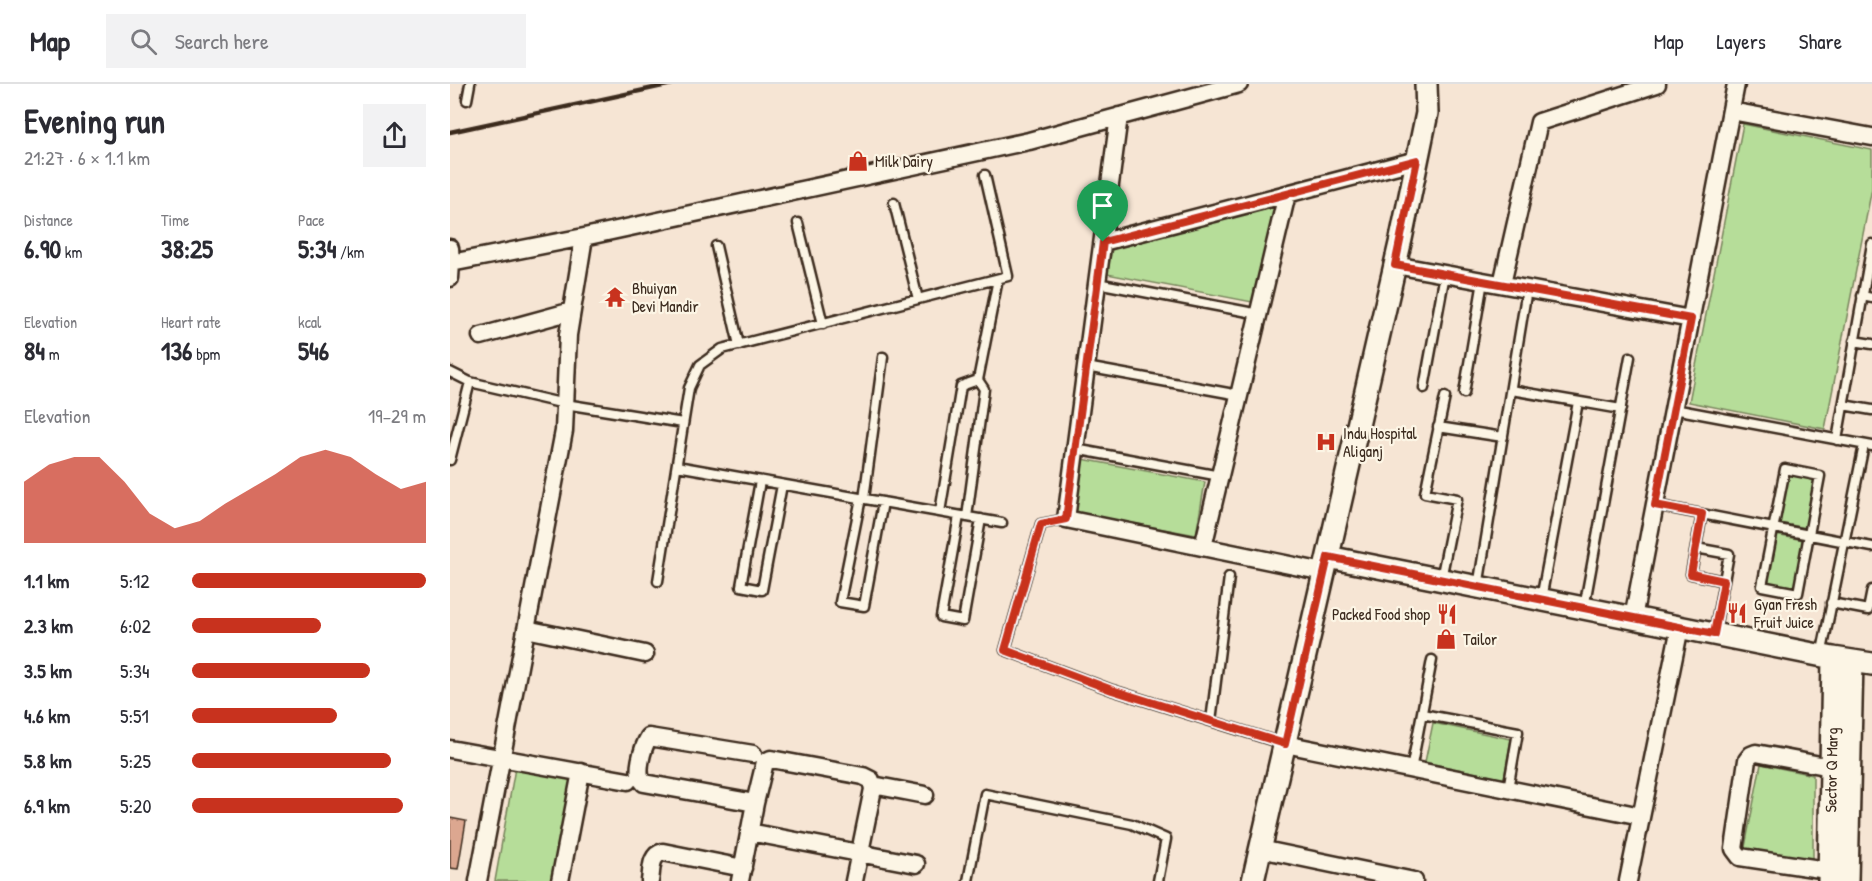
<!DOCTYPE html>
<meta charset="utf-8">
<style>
:root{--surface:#fff;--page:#f2f2f3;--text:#2b2b33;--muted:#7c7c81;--line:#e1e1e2;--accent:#c8321e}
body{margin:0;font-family:"Patrick Hand",sans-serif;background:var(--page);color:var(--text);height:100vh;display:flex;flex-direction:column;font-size:22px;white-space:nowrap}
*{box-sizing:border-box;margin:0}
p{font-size:20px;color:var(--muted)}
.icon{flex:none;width:33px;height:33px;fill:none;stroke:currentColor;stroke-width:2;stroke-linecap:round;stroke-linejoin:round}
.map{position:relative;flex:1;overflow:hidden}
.drawer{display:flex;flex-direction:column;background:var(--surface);width:450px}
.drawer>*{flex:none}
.pin{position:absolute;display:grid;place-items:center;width:51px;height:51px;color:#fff;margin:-62px -26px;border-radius:50% 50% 50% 0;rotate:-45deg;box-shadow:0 0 6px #0007}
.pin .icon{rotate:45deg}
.round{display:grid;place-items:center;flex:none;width:63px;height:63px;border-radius:0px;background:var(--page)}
.headline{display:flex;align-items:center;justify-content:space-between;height:102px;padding:0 24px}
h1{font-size:33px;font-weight:700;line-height:45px}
.stats{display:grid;grid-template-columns:repeat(3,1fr);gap:9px;height:102px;padding:6px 24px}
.stats div{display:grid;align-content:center}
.stats b{font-size:26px;font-weight:700}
.stats small{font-size:16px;font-weight:400}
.stats p{font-size:16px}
.chart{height:168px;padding:12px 24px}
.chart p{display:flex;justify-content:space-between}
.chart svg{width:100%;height:108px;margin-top:6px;fill:var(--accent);opacity:.7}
ul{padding:0 24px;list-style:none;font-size:20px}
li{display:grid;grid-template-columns:96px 72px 1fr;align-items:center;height:45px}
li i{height:15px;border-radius:8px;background:var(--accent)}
header{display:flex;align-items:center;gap:36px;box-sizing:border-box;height:84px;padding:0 30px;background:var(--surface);border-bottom:2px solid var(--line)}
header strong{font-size:28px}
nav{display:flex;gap:33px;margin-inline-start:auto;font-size:21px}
.search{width:420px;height:54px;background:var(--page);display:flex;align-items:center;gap:15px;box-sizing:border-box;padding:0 21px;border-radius:0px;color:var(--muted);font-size:22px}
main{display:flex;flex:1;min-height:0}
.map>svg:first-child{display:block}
.green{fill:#b6dd99;stroke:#78845c;stroke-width:1.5}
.building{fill:#dca790;stroke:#3b2a1e;stroke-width:1.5}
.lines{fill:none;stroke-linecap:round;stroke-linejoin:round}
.service-casing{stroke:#3b2a1e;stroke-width:13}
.minor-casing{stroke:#3b2a1e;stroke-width:21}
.tertiary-casing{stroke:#3b2a1e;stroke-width:26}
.service{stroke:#fcf5e5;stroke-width:8}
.minor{stroke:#fcf5e5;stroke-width:16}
.tertiary{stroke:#fcf5e5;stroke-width:21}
.rail{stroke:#3b2a1e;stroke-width:4.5}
.route-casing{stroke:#fff;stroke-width:12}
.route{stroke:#c8321e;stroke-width:8}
.labels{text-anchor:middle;stroke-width:4.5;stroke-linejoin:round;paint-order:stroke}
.poi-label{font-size:16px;fill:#3b2a1e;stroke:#fcf5e5;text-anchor:start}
.street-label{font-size:16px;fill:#3b2a1e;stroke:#fcf5e5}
</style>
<header>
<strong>Map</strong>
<div class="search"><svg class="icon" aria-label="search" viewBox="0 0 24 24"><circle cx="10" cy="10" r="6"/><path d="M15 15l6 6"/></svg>Search here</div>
<nav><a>Map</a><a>Layers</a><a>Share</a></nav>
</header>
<main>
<section class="drawer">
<div class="headline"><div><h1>Evening run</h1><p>21:27 · 6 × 1.1 km</p></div><a class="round"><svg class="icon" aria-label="share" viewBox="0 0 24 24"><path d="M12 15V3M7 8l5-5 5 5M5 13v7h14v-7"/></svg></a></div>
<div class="stats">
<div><p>Distance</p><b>6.90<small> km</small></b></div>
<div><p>Time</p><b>38:25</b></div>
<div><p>Pace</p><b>5:34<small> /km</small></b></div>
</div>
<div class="stats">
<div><p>Elevation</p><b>84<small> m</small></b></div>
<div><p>Heart rate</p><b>136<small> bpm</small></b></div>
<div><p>kcal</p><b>546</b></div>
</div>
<div class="chart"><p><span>Elevation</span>19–29 m</p>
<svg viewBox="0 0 160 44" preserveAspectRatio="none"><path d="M0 44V19L10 12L20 9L30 9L40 19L50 32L60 38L70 35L80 28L90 22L100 16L110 9L120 6L130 9L140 16L150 22L160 19V44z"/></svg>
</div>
<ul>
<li><b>1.1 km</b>5:12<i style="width:100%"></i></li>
<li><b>2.3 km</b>6:02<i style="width:55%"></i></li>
<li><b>3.5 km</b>5:34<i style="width:76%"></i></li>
<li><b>4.6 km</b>5:51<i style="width:62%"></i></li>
<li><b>5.8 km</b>5:25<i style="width:85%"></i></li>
<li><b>6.9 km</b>5:20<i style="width:90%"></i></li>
</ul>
</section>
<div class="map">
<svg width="1422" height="797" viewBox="0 0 1422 797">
<rect width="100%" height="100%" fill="#f6e5d4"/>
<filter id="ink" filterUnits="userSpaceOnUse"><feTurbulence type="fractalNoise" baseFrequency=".0167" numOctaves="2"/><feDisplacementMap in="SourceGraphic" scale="12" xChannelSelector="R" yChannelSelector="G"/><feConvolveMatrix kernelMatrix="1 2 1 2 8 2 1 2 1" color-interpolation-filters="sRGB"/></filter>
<g filter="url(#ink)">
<path class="green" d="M1293 40 1422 66V104L1375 345 1239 318Z
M825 122 802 218 657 190 662 165Z
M632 375 755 398 746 451 623 428Z
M1338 390 1366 396 1357 444 1329 439Z
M1325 451 1354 456 1344 505 1316 499Z
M983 639 1061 655 1054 695 975 678Z
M1311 680 1363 691V781L1294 768Z
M65 684 122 694 104 797H45Z"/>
<path class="building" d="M0 734 16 737 8 785 0 784Z"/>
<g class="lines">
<g class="service-casing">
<path id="service" d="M17 16 20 0
M444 119 468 215
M348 139 373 240
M266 162 289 261
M647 199 809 230
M1412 212 1422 214
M1404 257 1422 260
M636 283 789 311
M0 288 20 298 115 320 233 339
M974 304 995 190
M1061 306 1171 325
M1014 309 1033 197
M1393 321 1422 326
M1224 325 1422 362
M988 343 1053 353
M1387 356 1422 160
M625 365 770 392
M0 376 20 298
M227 382 552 439
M1335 385 1370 392 1348 509 1312 502Z
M310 397 291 502 312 506 332 401
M411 414 390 518 414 522 433 418
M414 415 433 273
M1205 421 1422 463
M490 428 511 302 528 296
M1252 430 1241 490 1274 497
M509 432 491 533 513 537 531 435
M517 433 534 305 528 296 548 195
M616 435 591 440 555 566 662 606 834 660
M1246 464 1279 470 1264 550
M991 495 1007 415 975 409 995 313
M208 497 239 304 250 281 272 265 558 192 535 91
M1028 503 1077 205
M1091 515 1128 318
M1381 519 1418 526 1422 506
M1134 524 1180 273
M1371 572 1414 361
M972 630 1068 648 1058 705
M761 637 779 493
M961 686 982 576
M518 797 535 710 682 740 716 755 708 797"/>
</g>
<g class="minor-casing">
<path id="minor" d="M1281 27 1422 53
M669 32 616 435 874 488
M653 158 967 76
M0 164 1 179
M945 181 1241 235
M0 194 1 179 134 153 579 57 789 0
M1052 200 1089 38 1207 0
M31 252 122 227
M753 463 837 110
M1183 534 1286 0
M76 545 195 570
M835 660 1191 732
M0 665 178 697
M303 670 199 653C193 663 184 690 194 699L305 719
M1381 683 1306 669 1301 671 1297 676 1284 765 1290 773 1390 788
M423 701 475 711
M299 748 466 780
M810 765 964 797
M28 797 114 347 118 251 134 153
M110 797 131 688
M200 797C202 785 200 771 213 768L293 784
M290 797 305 719 315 678 321 675 413 692 421 696 423 705 404 797
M1178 797 1230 543"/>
</g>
<g class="tertiary-casing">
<path id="tertiary" d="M878 473 1383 574 1422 580
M803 797 951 155 977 29 976 0
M1379 797 1383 574
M1397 797 1402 577"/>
</g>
<use href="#service" class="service"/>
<use href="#minor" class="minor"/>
<use href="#tertiary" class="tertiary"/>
<path class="rail" d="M0 48 222 0"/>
</g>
</g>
<g class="lines" filter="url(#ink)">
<g class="route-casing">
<path id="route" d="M967 76 945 181 1241 235 1205 421 1252 430 1241 490 1274 497 1264 550 878 473 835 660 662 606 555 566 591 440 616 435 653 158Z"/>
</g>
<use href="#route" class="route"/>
</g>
<defs>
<g id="shop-bare" transform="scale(1.62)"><path d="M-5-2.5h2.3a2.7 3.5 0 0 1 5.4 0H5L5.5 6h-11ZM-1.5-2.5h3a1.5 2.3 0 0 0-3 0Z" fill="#c8321e" stroke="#fcf5e5" stroke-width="2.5" paint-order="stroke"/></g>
<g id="temple-bare" transform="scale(1.62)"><path d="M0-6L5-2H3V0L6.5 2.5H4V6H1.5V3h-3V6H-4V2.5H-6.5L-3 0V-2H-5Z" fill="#c8321e" stroke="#fcf5e5" stroke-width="2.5" paint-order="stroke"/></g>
<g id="hospital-bare" transform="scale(1.62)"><path d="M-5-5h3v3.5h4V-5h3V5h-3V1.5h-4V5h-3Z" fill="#c8321e" stroke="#fcf5e5" stroke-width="2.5" paint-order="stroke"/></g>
<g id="restaurant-bare" transform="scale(1.62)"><path d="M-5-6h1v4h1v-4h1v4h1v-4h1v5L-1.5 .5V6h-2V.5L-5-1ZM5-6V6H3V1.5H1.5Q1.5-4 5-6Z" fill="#c8321e" stroke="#fcf5e5" stroke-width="2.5" paint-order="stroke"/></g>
</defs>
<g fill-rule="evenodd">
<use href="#shop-bare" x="408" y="77"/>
<use href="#temple-bare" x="165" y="213"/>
<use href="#hospital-bare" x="876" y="358"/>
<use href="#restaurant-bare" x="1287" y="529"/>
<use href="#restaurant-bare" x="997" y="530"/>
<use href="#shop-bare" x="996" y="555"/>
</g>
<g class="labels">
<g class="poi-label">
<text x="425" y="83">Milk Dairy</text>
<text x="182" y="210">Bhuiyan<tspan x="182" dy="18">Devi Mandir</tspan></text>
<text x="893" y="355">Indu Hospital<tspan x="893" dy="18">Aliganj</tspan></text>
<text x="1304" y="526">Gyan Fresh<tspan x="1304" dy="18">Fruit Juice</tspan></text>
<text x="980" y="536" text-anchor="end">Packed Food shop</text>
<text x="1013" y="561">Tailor</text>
</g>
<g class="street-label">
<text transform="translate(1381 686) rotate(-89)" y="6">Sector Q Marg</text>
</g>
</g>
</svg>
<div class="pin" style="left:653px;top:158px;background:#1e9e55"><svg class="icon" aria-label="arrive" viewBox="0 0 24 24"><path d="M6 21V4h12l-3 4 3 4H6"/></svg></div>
</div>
</main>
